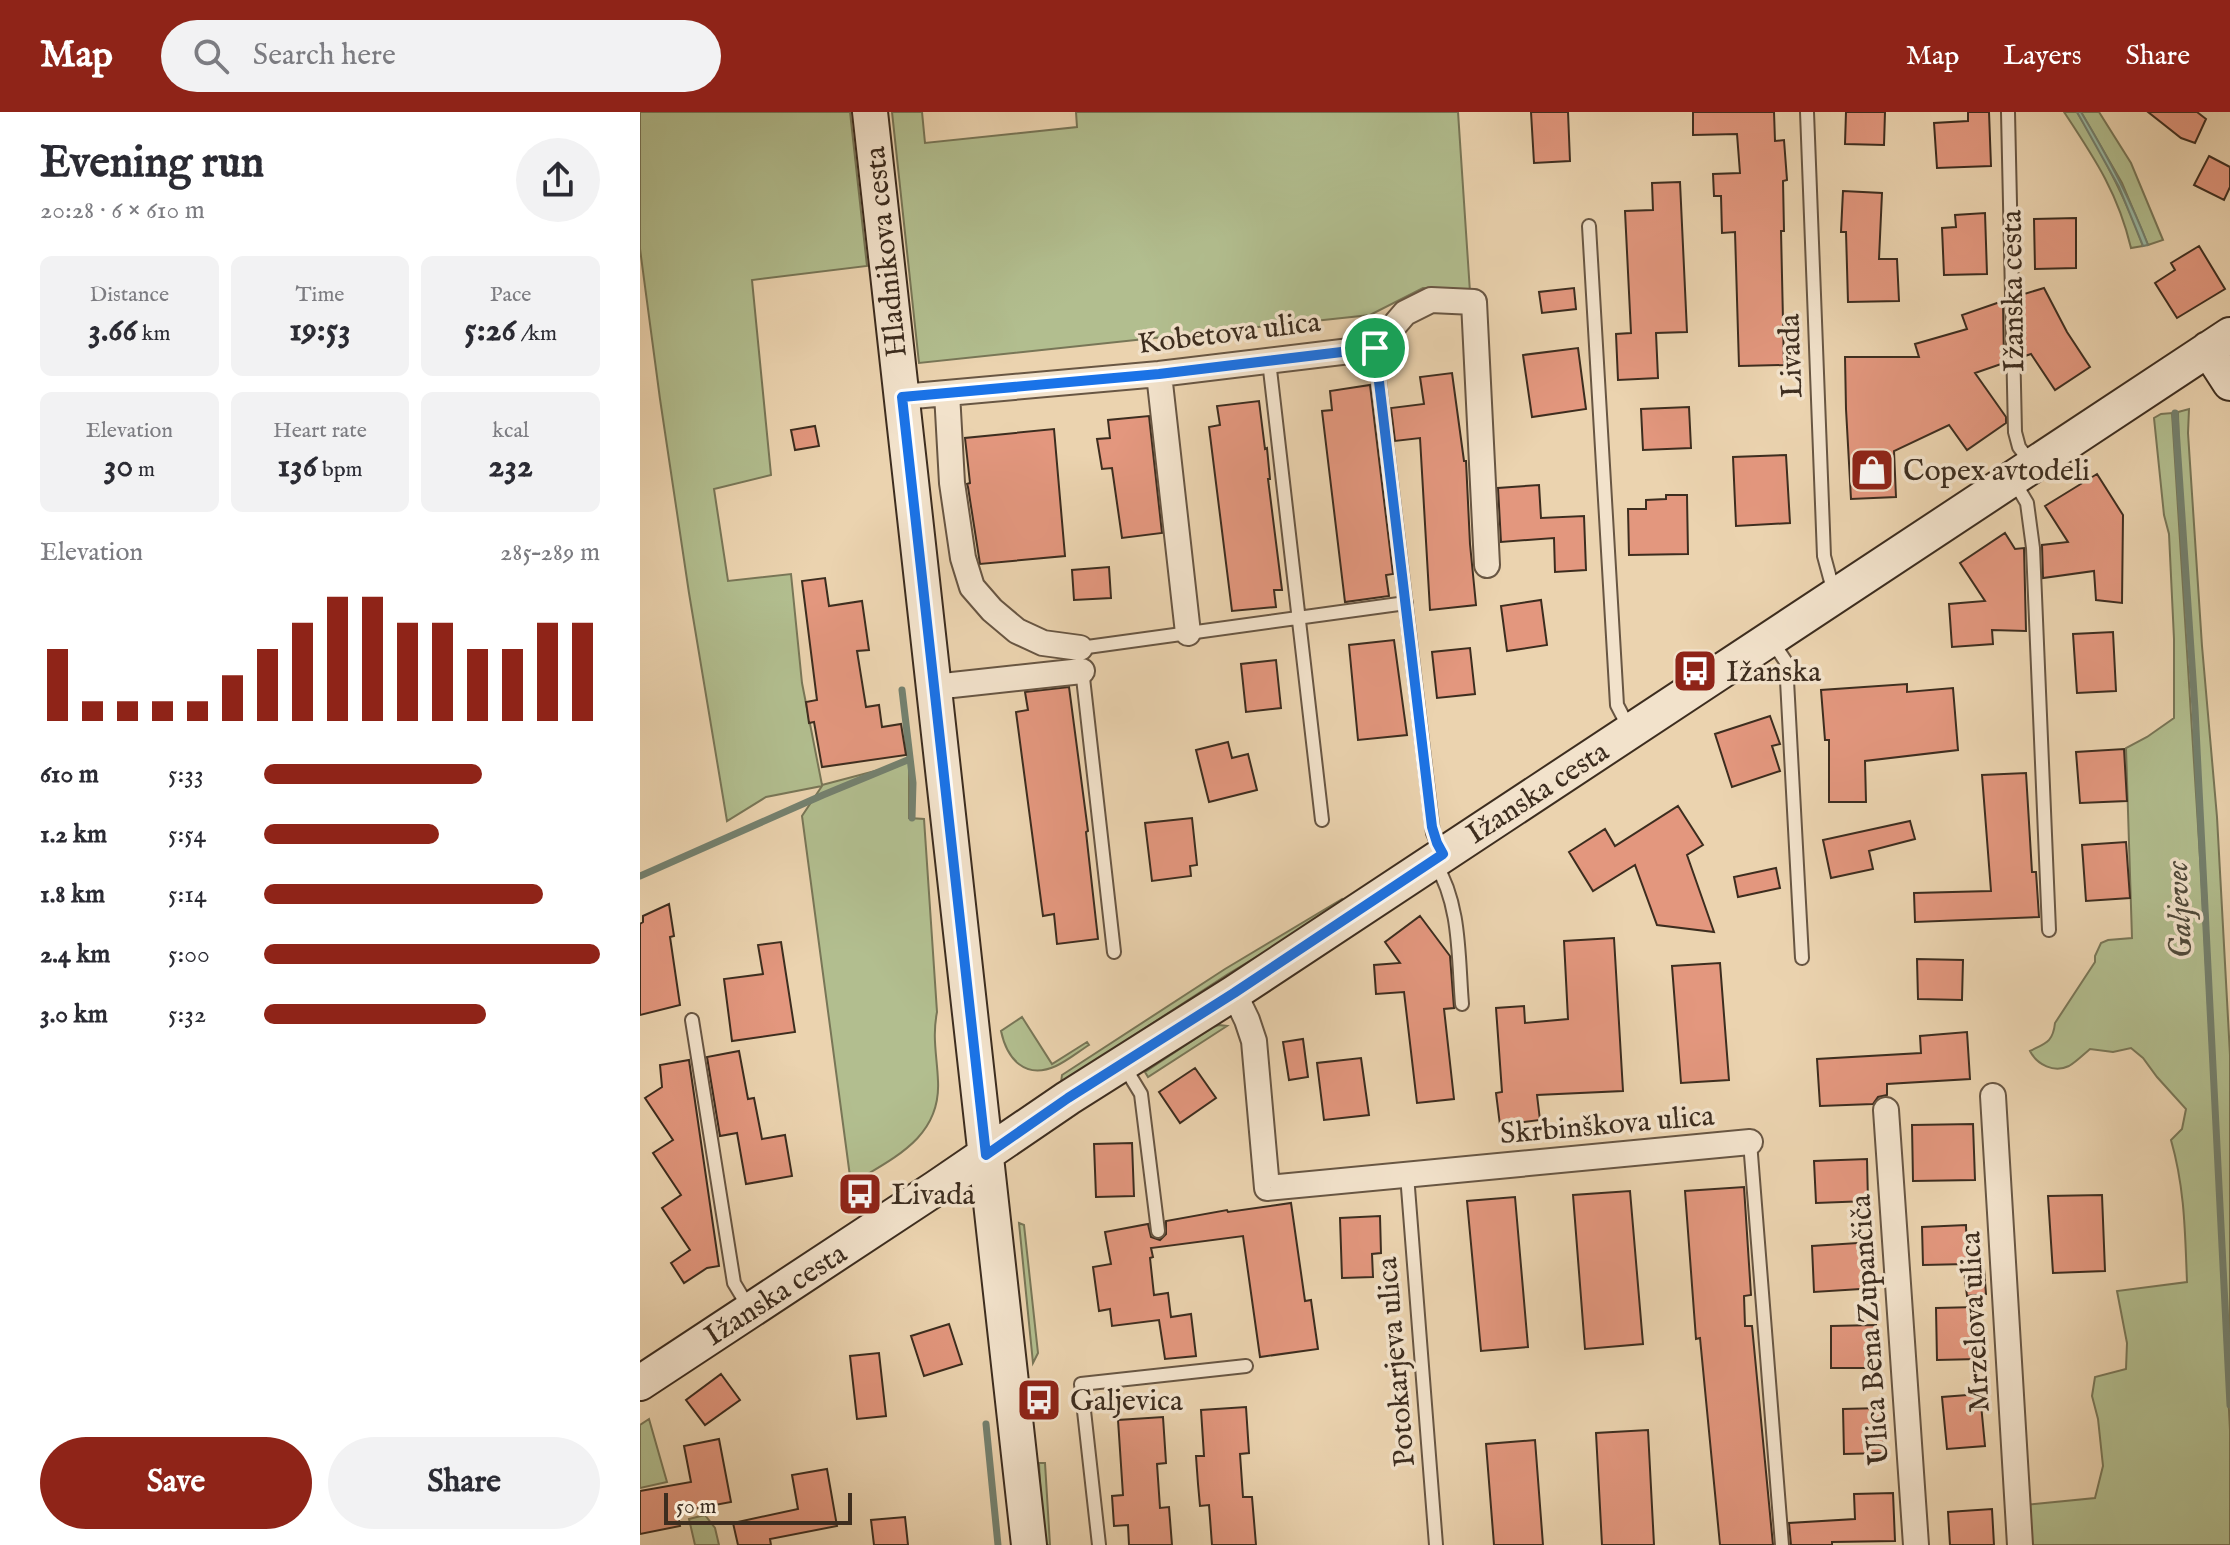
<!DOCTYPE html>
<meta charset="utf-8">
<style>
:root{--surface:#fff;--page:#f2f2f3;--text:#2b2b33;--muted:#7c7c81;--accent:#8f2418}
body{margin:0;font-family:"IM FELL English",serif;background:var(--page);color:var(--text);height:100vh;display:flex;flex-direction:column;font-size:30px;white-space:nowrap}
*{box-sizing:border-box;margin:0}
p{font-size:26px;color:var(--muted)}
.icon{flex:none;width:44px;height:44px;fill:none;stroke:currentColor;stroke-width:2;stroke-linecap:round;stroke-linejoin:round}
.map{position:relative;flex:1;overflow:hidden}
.sheet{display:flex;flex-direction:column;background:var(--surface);width:640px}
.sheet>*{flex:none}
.scale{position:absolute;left:24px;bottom:20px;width:188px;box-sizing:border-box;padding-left:8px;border:4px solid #3d2d1f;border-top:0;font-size:22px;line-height:28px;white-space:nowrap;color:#3d2d1f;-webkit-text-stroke:6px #f2e2cb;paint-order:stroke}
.pin{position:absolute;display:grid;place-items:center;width:68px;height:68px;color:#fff;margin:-34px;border:4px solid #fff;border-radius:50%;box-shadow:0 2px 8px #0007}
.round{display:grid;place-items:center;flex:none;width:84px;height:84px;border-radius:42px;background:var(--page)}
.overview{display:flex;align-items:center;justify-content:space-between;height:136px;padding:0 40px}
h1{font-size:44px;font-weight:700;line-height:60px}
.stats{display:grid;grid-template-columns:repeat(3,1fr);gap:12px;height:136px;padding:8px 40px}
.stats div{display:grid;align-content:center;border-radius:12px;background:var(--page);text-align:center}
.stats b{font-size:34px;font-weight:700}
.stats small{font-size:22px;font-weight:400}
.stats p{font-size:22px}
.chart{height:224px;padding:16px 40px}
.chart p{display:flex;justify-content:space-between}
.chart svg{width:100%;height:144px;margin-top:8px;stroke:var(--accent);stroke-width:6}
.primary-button{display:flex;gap:16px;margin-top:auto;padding:16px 40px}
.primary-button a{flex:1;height:92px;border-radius:48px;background:var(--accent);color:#fff;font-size:32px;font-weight:700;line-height:92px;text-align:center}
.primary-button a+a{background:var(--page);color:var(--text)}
ul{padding:0 40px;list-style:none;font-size:26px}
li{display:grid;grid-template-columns:128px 96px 1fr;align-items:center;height:60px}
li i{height:20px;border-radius:10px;background:var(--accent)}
header{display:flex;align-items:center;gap:48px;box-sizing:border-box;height:112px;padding:0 40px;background:var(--accent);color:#fff}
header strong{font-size:38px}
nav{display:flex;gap:44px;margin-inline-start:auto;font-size:28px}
.search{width:560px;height:72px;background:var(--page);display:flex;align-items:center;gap:20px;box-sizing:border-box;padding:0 28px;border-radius:44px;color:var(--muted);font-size:30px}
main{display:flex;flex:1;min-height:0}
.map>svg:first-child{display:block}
.green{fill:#b2be8f;stroke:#787657;stroke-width:2}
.water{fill:#99b9a5;stroke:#74816f;stroke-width:2}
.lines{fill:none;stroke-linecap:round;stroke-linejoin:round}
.stream{stroke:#74816f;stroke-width:7}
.building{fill:#e3977e;stroke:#3d2d1f;stroke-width:2}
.lane-casing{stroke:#685643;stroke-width:16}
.street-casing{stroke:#685643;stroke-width:28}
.secondary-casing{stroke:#3d2d1f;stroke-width:38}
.lane{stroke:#f2e2cb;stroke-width:12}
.street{stroke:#f2e2cb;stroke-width:24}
.secondary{stroke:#f2e2cb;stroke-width:34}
.route-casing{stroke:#fff;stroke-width:16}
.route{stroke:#1a73e8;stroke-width:10}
.labels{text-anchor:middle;stroke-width:7;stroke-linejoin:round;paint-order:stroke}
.street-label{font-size:30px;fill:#3d2d1f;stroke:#f2e2cb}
.poi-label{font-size:30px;fill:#3d2d1f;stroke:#f2e2cb;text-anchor:start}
.water-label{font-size:32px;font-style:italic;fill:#4f493a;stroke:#f2e2cb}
</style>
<header>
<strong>Map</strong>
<div class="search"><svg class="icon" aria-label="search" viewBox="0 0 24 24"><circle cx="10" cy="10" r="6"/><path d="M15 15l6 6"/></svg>Search here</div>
<nav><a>Map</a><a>Layers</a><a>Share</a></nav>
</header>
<main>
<section class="sheet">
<div class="overview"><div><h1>Evening run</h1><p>20:28 · 6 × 610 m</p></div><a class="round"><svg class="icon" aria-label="share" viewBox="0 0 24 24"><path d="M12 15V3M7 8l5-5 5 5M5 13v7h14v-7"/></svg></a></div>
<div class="stats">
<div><p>Distance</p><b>3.66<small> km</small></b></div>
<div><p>Time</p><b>19:53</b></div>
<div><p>Pace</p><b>5:26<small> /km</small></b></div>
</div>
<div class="stats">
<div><p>Elevation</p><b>30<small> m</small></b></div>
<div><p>Heart rate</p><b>136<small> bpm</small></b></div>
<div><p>kcal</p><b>232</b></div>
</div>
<div class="chart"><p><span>Elevation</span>285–289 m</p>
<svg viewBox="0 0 160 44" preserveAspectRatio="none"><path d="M5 44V22M15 44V38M25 44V38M35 44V38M45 44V38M55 44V30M65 44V22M75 44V14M85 44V6M95 44V6M105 44V14M115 44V14M125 44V22M135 44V22M145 44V14M155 44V14"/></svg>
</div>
<ul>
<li><b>610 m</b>5:33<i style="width:65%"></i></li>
<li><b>1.2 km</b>5:54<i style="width:52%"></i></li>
<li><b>1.8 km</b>5:14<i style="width:83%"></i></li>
<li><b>2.4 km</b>5:00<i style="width:100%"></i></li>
<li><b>3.0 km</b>5:32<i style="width:66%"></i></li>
</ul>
<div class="primary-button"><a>Save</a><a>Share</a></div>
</section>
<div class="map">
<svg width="1590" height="1433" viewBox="0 0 1590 1433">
<rect width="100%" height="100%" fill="#ebd3af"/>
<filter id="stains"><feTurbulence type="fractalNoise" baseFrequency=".0025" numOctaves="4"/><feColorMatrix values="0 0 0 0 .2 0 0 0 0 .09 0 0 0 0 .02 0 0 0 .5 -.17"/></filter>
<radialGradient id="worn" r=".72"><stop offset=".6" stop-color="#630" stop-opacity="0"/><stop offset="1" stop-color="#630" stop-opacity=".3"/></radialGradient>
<path class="green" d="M0 0H210L227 154 112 168 131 363 74 377 88 469 151 462 162 571 182 673 269 650V706L284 707 297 900C292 925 297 944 298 969 301 1026 253 1046 211 1072L162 704 182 674 126 685 87 709 49 481 20 287 0 137Z
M252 0H282L285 31 437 15 436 0H818L830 180 783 176 730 203 279 251Z
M1424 0H1437C1463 43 1486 86 1503 134L1491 136C1478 81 1455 47 1424 0Z
M1441 0H1459L1491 51 1523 128 1508 133 1482 71Z
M1549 297 1548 321 1562 534 1577 705 1590 943V1269L1566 779 1539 350 1538 300Z
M1532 301 1562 777 1590 1318V1433H1388L1385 1393 1455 1386 1463 1354 1458 1307 1452 1284 1455 1265 1486 1257 1487 1231 1477 1179 1547 1170C1545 1121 1545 1077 1531 1028L1542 1017 1546 997 1517 965 1503 946 1491 936 1473 940 1450 937C1444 942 1436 950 1429 954 1414 961 1397 953 1390 939 1406 931 1413 930 1415 911L1455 850V844L1461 831 1468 828 1492 826 1486 636 1507 625 1534 606V527L1529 422 1524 403 1514 306 1521 302Z
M702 787 705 792 588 862 421 971 422 963 585 857Z
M382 905 412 952 447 930 449 933C438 940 427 949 416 954 385 968 367 947 361 919Z
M579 913 587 914 508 965 505 960 573 915Z
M379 1111 384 1113 398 1241 393 1251Z
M9 1307 27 1370 0 1376V1313Z
M399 1351H405L410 1433H403Z
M65 1403 75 1416 79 1433H55L49 1407Z"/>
<path class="water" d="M1437 0H1441C1467 43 1490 86 1508 133L1503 134 1479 75Z"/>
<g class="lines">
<path class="stream" d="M1535 301 1555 597 1590 1293
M262 578 273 671 272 706
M0 764 183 683 270 647
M346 1312 358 1433"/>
</g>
<path class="building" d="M891 0H928L930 49 894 51Z
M1053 0H1134L1135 29 1144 28 1147 68 1143 69 1144 119H1141L1144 253 1099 254 1095 120 1082 121 1081 84H1074L1073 62 1100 61 1097 22 1053 23Z
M1206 0H1245L1244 33 1205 32Z
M1328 0H1349L1351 54 1297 56 1294 11 1328 9Z
M1508 0H1557L1566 7 1555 31 1541 26Z
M1569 44 1590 55V75L1584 88 1554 73Z
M1040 70 1047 220 1016 221 1018 266 978 268 976 222 991 221 985 99 1013 98 1012 71Z
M1203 79 1242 81 1239 147H1257L1259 189 1208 190 1206 120H1201Z
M1345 101 1347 162 1304 163 1302 116 1316 115 1315 103Z
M1436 106V156L1395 157 1394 107Z
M1559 134 1585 177 1537 206 1515 171 1535 158 1531 151Z
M934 176 936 197 902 201 899 180Z
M1404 176 1427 220 1450 255 1415 278 1391 242 1382 245 1381 183Z
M1363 189 1364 251 1335 261 1366 305V311L1327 338 1309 313 1254 339 1256 385 1211 387 1206 297 1205 245H1279L1275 232 1327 217 1322 203Z
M938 236 946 297 892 305 883 243Z
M812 261 824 349H826L830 432 836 493 790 498 780 326 755 329 751 296 784 292 780 265Z
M730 273 753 462 746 463 749 484 705 490 682 299 692 298 690 279Z
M619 289 625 337 627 336 630 367H628L642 478H634L636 495 592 499 569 315 580 313 577 294Z
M1049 295 1051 336 1003 338 1001 297Z
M509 304 522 421 482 426 472 356 462 357 457 327 470 326 468 308Z
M175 314 179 334 155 338 151 318Z
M414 317 425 444 340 452 328 375 327 372 330 371 325 326Z
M1146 343 1150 411 1096 414 1093 345Z
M1457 362 1483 403 1482 491 1456 488 1454 459 1403 466 1402 433 1428 430 1405 394Z
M899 373 901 406 944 404 946 458 915 460 914 426 861 430 858 376Z
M1026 383H1047L1048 442 989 443 988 397H1006V388L1026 387Z
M1365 421 1375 437 1384 436 1386 519 1352 518 1353 532 1312 535 1309 492 1345 489 1320 451Z
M469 455 471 486 434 488 432 458Z
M185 466 189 494 222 489 229 538 217 539 226 595 239 593 242 615 261 612 266 643 182 655 174 610 169 611 166 590 177 588 162 469Z
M901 488 907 533 867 539 861 494Z
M1473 520 1476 579 1437 581 1433 522Z
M754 528 767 623 718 628 709 533Z
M830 536 835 582 797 586 792 540Z
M636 548 641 596 606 600 601 552Z
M1267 572V580L1313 576 1318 638 1225 649 1226 690H1189V628H1185L1181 578Z
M429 575 448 719 446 720 458 827 417 832 414 802 403 804 376 600 388 598 385 580Z
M1130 604 1140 632 1132 634 1140 659 1092 675 1075 622Z
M588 630 592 646 608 642 617 678 569 690 556 638Z
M1484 637 1487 689 1440 691 1436 640Z
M1386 661 1392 760H1396L1399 805 1275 810 1274 781 1351 779 1342 663Z
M1038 694 1063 733 1047 743 1074 820 1017 813 995 753 953 779 929 740 965 717 975 734Z
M552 706 557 753 550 754 551 764 512 769 505 711Z
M1270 709 1275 727 1229 739 1233 757 1191 766 1183 728Z
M1486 730 1490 786 1446 789 1442 733Z
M1136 756 1140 776 1098 785 1094 765Z
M29 792 34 824 30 825 40 893 0 903V812L3 810V804Z
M780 804 810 844 814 896 804 897 814 987 777 991 764 880 736 882 734 853 760 851 745 830Z
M974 826 983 979 897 983 900 1008 860 1013 856 981 862 980 856 896 884 894 885 911 928 907 924 829Z
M141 830 155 920 92 929 84 867 123 862 118 833Z
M1277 847 1323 848 1322 888 1278 887Z
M1080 851 1089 968 1041 971 1032 854Z
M1327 920 1330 967 1247 972V983L1238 985 1233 992 1180 994 1177 947 1281 941 1280 924Z
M663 927 668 965 649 968 643 930Z
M99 939 108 987 114 986 122 1027 145 1023 152 1064 106 1072 97 1021 80 1024 67 945Z
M721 946 729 1003 684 1008 677 951Z
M49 948 79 1154 67 1156 44 1171 31 1151 50 1138 22 1096 41 1083 13 1041 33 1028 5 986 22 975 20 953Z
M555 956 576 986 540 1011 519 980Z
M1333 1012 1335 1068 1273 1069 1272 1013Z
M492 1031 494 1084 456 1085 454 1032Z
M1227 1047 1228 1089 1176 1091 1174 1049Z
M1104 1075 1111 1183 1104 1184 1105 1214H1112L1133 1433H1080L1060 1226 1056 1227 1045 1079Z
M990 1079 1003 1232 945 1237 933 1083Z
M1462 1083 1465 1159 1413 1161 1408 1084Z
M875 1085 888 1235 841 1239 827 1089Z
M651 1091 665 1189 671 1188 678 1237 620 1245 603 1124 511 1136 513 1145 510 1146 514 1183 528 1181 531 1205 551 1202 556 1244 525 1247 519 1208 472 1214 470 1197 459 1199 453 1155 471 1152 465 1120 508 1112 511 1125 520 1128 526 1122V1109L587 1098 588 1100Z
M740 1104 741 1141 732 1142 733 1165 702 1166 700 1106Z
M1326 1113 1327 1152 1283 1153 1282 1115Z
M1233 1130 1236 1176 1174 1180 1172 1134Z
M1344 1157 1346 1182 1327 1184 1324 1159Z
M1337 1195 1338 1247 1297 1248 1296 1196Z
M309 1212 322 1252 284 1264 271 1224Z
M1236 1213V1256H1191V1214Z
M239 1241 246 1304 217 1307 210 1244Z
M81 1262 100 1288 65 1313 46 1288Z
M1340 1282 1345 1334 1307 1337 1302 1285Z
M606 1295 609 1341 600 1342 603 1385H612L616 1433H572L569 1393 560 1394 558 1372 556 1344H564L561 1298Z
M1242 1296 1244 1341 1204 1342 1203 1297Z
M523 1305 526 1351 517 1352 520 1396 529 1395 532 1433H489L488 1413 474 1414 472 1384 483 1383 478 1308Z
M1008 1318 1014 1433H962L956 1321Z
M79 1327 91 1390 37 1400 40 1414 0 1422V1379L51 1370 44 1334Z
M895 1328 903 1433H854L846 1332Z
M187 1357 197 1414 130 1427 131 1433H98L93 1411 158 1397 152 1363Z
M1253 1381 1255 1429 1192 1430V1433H1151L1149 1411 1215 1407 1214 1382Z
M1352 1397 1354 1433H1310L1308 1400Z
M265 1405 268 1433H234L231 1408Z"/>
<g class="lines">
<g class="lane-casing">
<path id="lane" d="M1167 0 1184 444 1194 481
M1368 0 1375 320 1379 335 1391 351
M949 114 977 593 990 618
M735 236 793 721 801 739
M629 249 682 708
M1374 369 1387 391 1393 436 1409 818
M1132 529 1146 550 1162 846
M440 539V536L766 491
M442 557 474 840
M795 751C821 793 818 845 822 892
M52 908 94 1171 109 1196
M484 954 501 982 518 1119
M1110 1030 1142 1433
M767 1063 796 1433
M459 1433 441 1272 606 1254"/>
</g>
<g class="street-casing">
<path id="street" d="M519 262 548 521
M307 281 312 371 323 446 332 475 352 498 377 519 403 531 440 536
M262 285 519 262 735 236 765 201 791 188 834 190 847 453
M294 575 442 559
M594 881 607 908 614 929 627 1076 1110 1030
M1353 984 1380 1433
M1246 998 1276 1433"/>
</g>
<g class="secondary-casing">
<path id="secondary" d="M230 0 389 1433
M1568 237 1590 271
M0 1271 296 1076 428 986 594 881 1590 223"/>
</g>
<use href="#lane" class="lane"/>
<use href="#street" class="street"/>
<use href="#secondary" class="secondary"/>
</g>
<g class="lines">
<g class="route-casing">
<path id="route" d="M735 236 792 715 797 731 803 742 594 881 428 986 346 1043 262 285 519 262Z"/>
</g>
<use href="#route" class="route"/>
</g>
<defs>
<g id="shop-square" transform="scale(2.3)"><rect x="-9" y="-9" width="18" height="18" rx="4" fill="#8f2418" stroke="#f2e2cb"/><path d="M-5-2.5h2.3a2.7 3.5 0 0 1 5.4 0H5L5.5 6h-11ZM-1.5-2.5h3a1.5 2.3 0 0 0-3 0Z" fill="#fff"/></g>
<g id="bus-square" transform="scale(2.3)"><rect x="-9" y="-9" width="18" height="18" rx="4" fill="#8f2418" stroke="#f2e2cb"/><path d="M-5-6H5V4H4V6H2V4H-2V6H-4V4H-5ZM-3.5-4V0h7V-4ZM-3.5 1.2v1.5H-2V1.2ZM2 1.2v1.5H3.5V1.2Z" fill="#fff"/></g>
</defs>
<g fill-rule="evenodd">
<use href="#shop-square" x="1232" y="358"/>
<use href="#bus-square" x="1055" y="559"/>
<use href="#bus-square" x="220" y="1082"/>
<use href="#bus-square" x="399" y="1288"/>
</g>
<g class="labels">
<g class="street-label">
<text transform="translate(245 140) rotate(-96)" y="10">Hladnikova cesta</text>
<text transform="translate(1372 179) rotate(-91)" y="10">Ižanska cesta</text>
<text transform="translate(589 220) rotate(-7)" y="10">Kobetova ulica</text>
<text transform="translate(1150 244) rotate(-92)" y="10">Livada</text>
<text transform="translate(897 680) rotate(-33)" y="10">Ižanska cesta</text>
<text transform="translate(967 1012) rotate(-5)" y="10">Skrbinškova ulica</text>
<text transform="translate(135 1182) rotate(-33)" y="10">Ižanska cesta</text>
<text transform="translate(1334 1210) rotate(-93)" y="10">Mrzelova ulica</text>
<text transform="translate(1229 1218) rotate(-94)" y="10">Ulica Bena Zupančiča</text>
<text transform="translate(755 1250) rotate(-95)" y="10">Potokarjeva ulica</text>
</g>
<g class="poi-label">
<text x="1263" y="368">Copex avtodeli</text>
<text x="1086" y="569">Ižanska</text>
<text x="251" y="1092">Livada</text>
<text x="430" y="1298">Galjevica</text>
</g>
<g class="water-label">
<text transform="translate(1538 798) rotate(-93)" y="11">Galjevec</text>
</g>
</g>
<rect width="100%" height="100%" filter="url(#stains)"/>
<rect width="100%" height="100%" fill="url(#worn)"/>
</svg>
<div class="scale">50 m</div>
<div class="pin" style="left:735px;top:236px;background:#1e9e55"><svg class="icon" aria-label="arrive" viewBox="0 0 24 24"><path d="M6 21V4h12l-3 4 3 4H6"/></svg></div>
</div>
</main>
